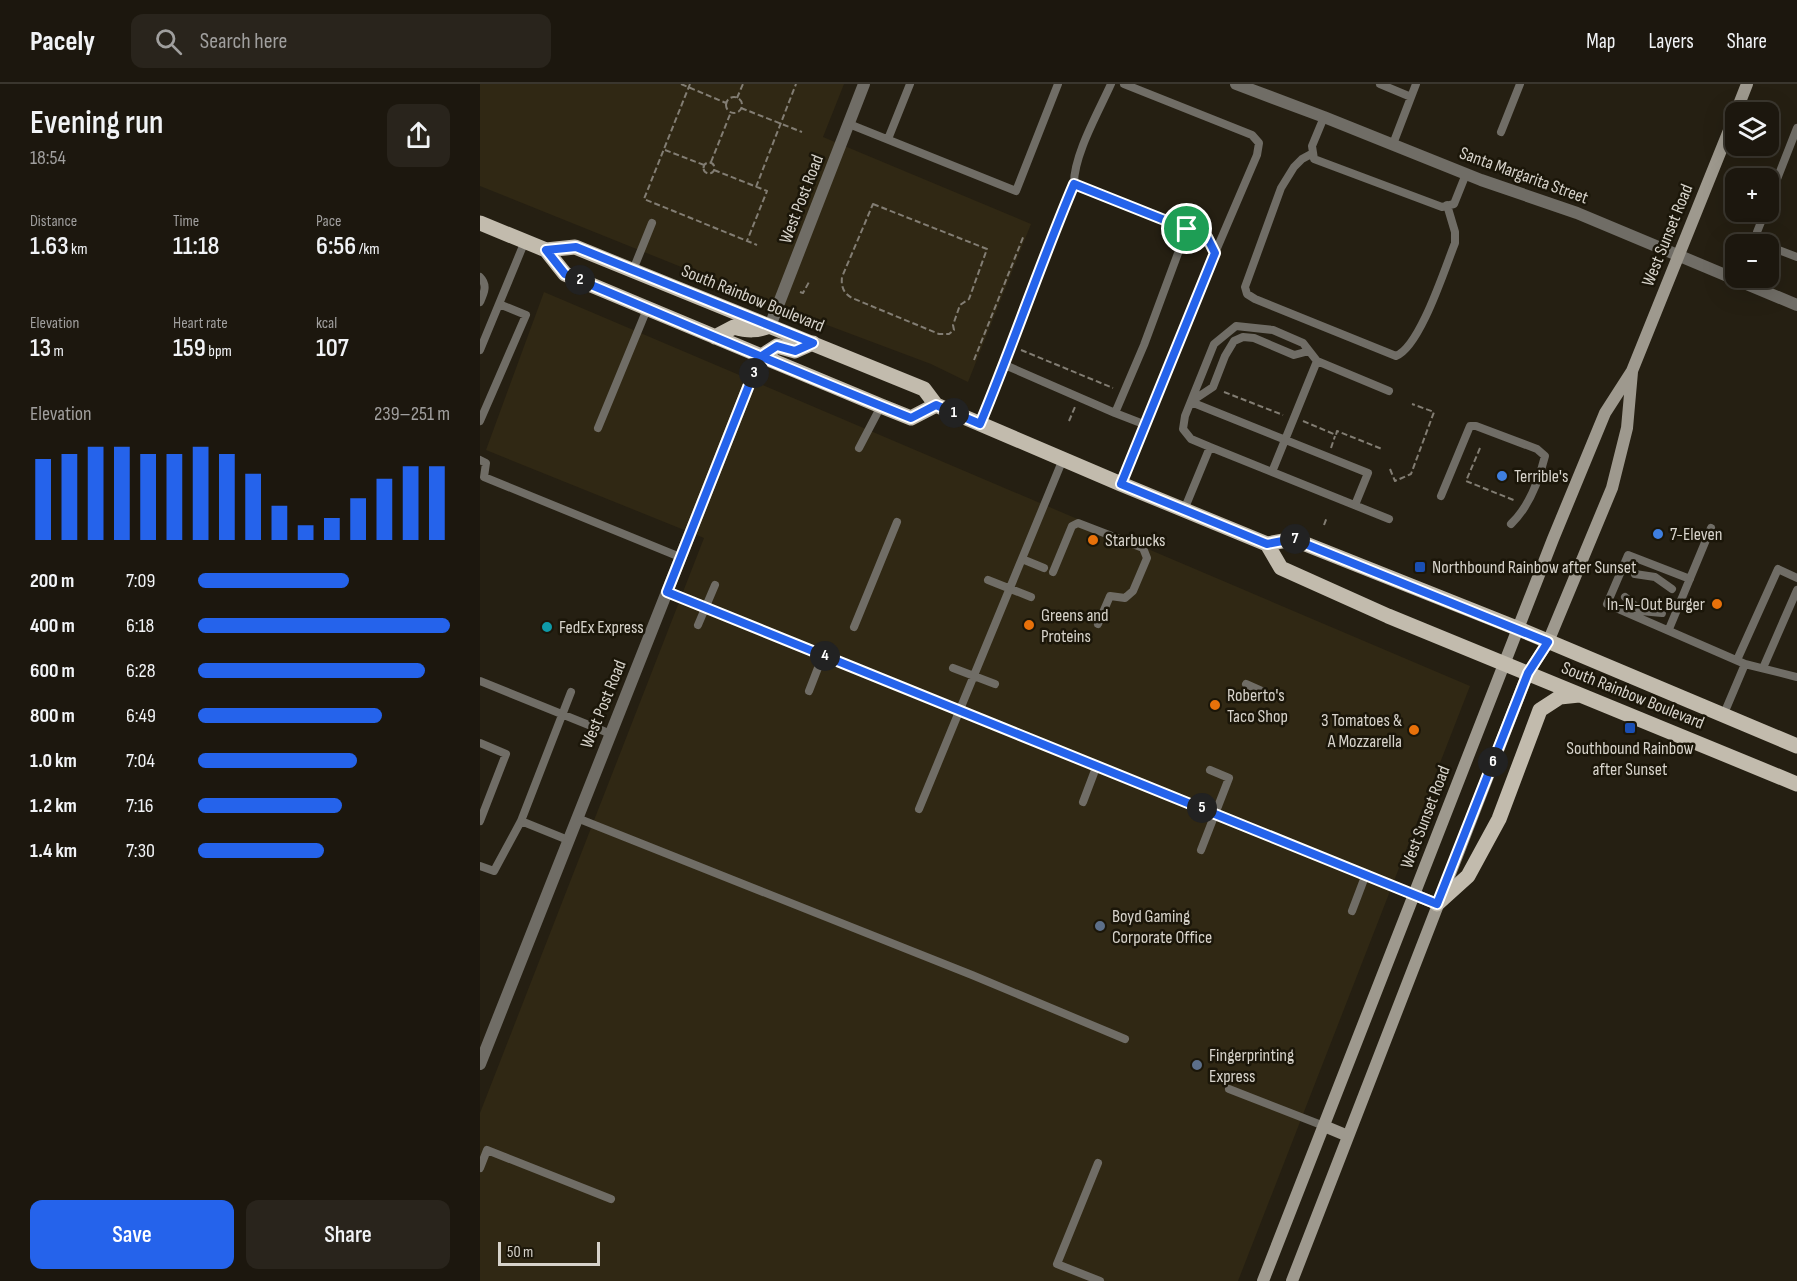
<!DOCTYPE html>
<meta charset="utf-8">
<style>
:root{--surface:#1c170e;--page:#29241c;--text:#f1f3f6;--muted:#a09f9e;--line:#3a362e;--accent:#2563eb}
body{margin:0;font-family:"Sofia Sans Condensed",sans-serif;background:var(--page);color:var(--text);height:100vh;display:flex;flex-direction:column;font-size:22px;white-space:nowrap}
*{box-sizing:border-box;margin:0}
p{font-size:20px;color:var(--muted)}
.icon{flex:none;width:33px;height:33px;fill:none;stroke:currentColor;stroke-width:2;stroke-linecap:round;stroke-linejoin:round}
.map{position:relative;flex:1;overflow:hidden}
.sheet{display:flex;flex-direction:column;background:var(--surface);width:480px}
.sheet>*{flex:none}
.buttons{position:absolute;left:1245px;top:18px;display:grid;gap:12px}
.buttons a{display:grid;place-items:center;width:54px;height:54px;border-radius:12px;background:var(--surface);box-shadow:0 6px 24px #0002,0 0 0 2px var(--line);font-size:30px}
.scale{position:absolute;left:18px;bottom:15px;width:102px;box-sizing:border-box;padding-left:6px;border:3px solid #d7d3cb;border-top:0;font-size:16px;line-height:21px;white-space:nowrap;color:#d7d3cb;-webkit-text-stroke:4px #1b1609;paint-order:stroke}
.pin{position:absolute;display:grid;place-items:center;width:51px;height:51px;color:#fff;margin:-26px;border:3px solid #fff;border-radius:50%;box-shadow:0 2px 6px #0007}
.km{position:absolute;width:30px;height:30px;margin:-15px;border-radius:50%;background:#222;color:#fff;font-size:16px;line-height:30px;text-align:center}
.round{display:grid;place-items:center;flex:none;width:63px;height:63px;border-radius:12px;background:var(--page)}
.headline{display:flex;align-items:center;justify-content:space-between;height:102px;padding:0 30px}
h1{font-size:33px;font-weight:600;line-height:45px}
.metrics{display:grid;grid-template-columns:repeat(3,1fr);gap:9px;height:102px;padding:6px 30px}
.metrics div{display:grid;align-content:center}
.metrics b{font-size:26px;font-weight:600}
.metrics small{font-size:16px;font-weight:400}
.metrics p{font-size:16px}
.chart{height:168px;padding:12px 30px}
.chart p{display:flex;justify-content:space-between}
.chart svg{width:100%;height:108px;margin-top:6px;stroke:var(--accent);stroke-width:6}
.cta{display:flex;gap:12px;margin-top:auto;padding:12px 30px}
.cta a{flex:1;height:69px;border-radius:12px;background:var(--accent);color:#fff;font-size:24px;font-weight:600;line-height:69px;text-align:center}
.cta a+a{background:var(--page);color:var(--text)}
ul{padding:0 30px;list-style:none;font-size:20px}
li{display:grid;grid-template-columns:96px 72px 1fr;align-items:center;height:45px}
li i{height:15px;border-radius:8px;background:var(--accent)}
header{display:flex;align-items:center;gap:36px;box-sizing:border-box;height:84px;padding:0 30px;background:var(--surface);border-bottom:2px solid var(--line)}
header strong{font-size:28px}
nav{display:flex;gap:33px;margin-inline-start:auto;font-size:21px}
.search{width:420px;height:54px;background:var(--page);display:flex;align-items:center;gap:15px;box-sizing:border-box;padding:0 21px;border-radius:12px;color:var(--muted);font-size:22px}
main{display:flex;flex:1;min-height:0}
.map>svg:first-child{display:block}
.built{fill:#302814}
.lines{fill:none;stroke-linecap:round;stroke-linejoin:round}
.path{stroke:#827d73;stroke-width:2;stroke-dasharray:6 3;stroke-linecap:butt}
.service{stroke:#706d66;stroke-width:8}
.minor{stroke:#706d66;stroke-width:12}
.tertiary{stroke:#706d66;stroke-width:12}
.secondary{stroke:#9e998e;stroke-width:12}
.primary{stroke:#c2bbad;stroke-width:15}
.route-casing{stroke:#fff;stroke-width:12}
.route{stroke:#2563eb;stroke-width:8}
.shop-dot{fill:#3f7fe0;stroke:#1b1609;stroke-width:2}
.food-dot{fill:#e8710a;stroke:#1b1609;stroke-width:2}
.transit-dot{fill:#1a4fb4;stroke:#1b1609;stroke-width:2}
.culture-dot{fill:#0f9aa8;stroke:#1b1609;stroke-width:2}
.service-dot{fill:#5c6f8a;stroke:#1b1609;stroke-width:2}
.labels{text-anchor:middle;stroke-width:5;stroke-linejoin:round;paint-order:stroke}
.street-label{font-size:18px;fill:#d7d3cb;stroke:#1b1609}
.poi-label{font-size:18px;fill:#d7d3cb;stroke:#1b1609;text-anchor:start}
</style>
<header>
<strong>Pacely</strong>
<div class="search"><svg class="icon" aria-label="search" viewBox="0 0 24 24"><circle cx="10" cy="10" r="6"/><path d="M15 15l6 6"/></svg>Search here</div>
<nav><a>Map</a><a>Layers</a><a>Share</a></nav>
</header>
<main>
<section class="sheet">
<div class="headline"><div><h1>Evening run</h1><p>18:54</p></div><a class="round"><svg class="icon" aria-label="share" viewBox="0 0 24 24"><path d="M12 15V3M7 8l5-5 5 5M5 13v7h14v-7"/></svg></a></div>
<div class="metrics">
<div><p>Distance</p><b>1.63<small> km</small></b></div>
<div><p>Time</p><b>11:18</b></div>
<div><p>Pace</p><b>6:56<small> /km</small></b></div>
</div>
<div class="metrics">
<div><p>Elevation</p><b>13<small> m</small></b></div>
<div><p>Heart rate</p><b>159<small> bpm</small></b></div>
<div><p>kcal</p><b>107</b></div>
</div>
<div class="chart"><p><span>Elevation</span>239–251 m</p>
<svg viewBox="0 0 160 44" preserveAspectRatio="none"><path d="M5 44V11M15 44V9M25 44V6M35 44V6M45 44V9M55 44V9M65 44V6M75 44V9M85 44V17M95 44V30M105 44V38M115 44V35M125 44V27M135 44V19M145 44V14M155 44V14"/></svg>
</div>
<ul>
<li><b>200 m</b>7:09<i style="width:60%"></i></li>
<li><b>400 m</b>6:18<i style="width:100%"></i></li>
<li><b>600 m</b>6:28<i style="width:90%"></i></li>
<li><b>800 m</b>6:49<i style="width:73%"></i></li>
<li><b>1.0 km</b>7:04<i style="width:63%"></i></li>
<li><b>1.2 km</b>7:16<i style="width:57%"></i></li>
<li><b>1.4 km</b>7:30<i style="width:50%"></i></li>
</ul>
<div class="cta"><a>Save</a><a>Share</a></div>
</section>
<div class="map">
<svg width="1317" height="1197" viewBox="0 0 1317 1197">
<rect width="100%" height="100%" fill="#251f12"/>
<path class="built" d="M0 0H364L343 53 551 140 488 298 451 280 323 232 0 102Z
M64 208 990 602 758 1197H0V1029L224 454 6 366Z"/>
<g class="lines">
<path class="path" d="M201 0 246 19
M210 0 164 115 277 161
M246 21a8 8 0 1 1 16 0a8 8 0 1 1-16 0Z
M257 14 263 0
M261 24 322 48
M185 66 224 81
M231 78 251 28
M223.5 84a5.5 5.5 0 1 1 11 0a5.5 5.5 0 1 1-11 0Z
M234 86 287 107 267 157
M276 103 316 0
M393 120 507 165 489 215 480 221 473 241 474 246 469 250H459L372 214C363 209 361 202 362 193Z
M320 208 323 209 329 198 331 199
M541 266 633 304
M494 276 544 151
M744 308 803 331
M589 337 595 323
M823 337 856 351 857 347 902 365
M851 364 855 352
M1000 364 986 397 1036 417
M910 385 915 397 931 390 954 328 932 320
M844 441 847 433"/>
<path class="service" d="M644 0 772 51 779 59 777 71 735 169
M900 0 931 13
M844 33 832 62 834 75 962 123 974 120 986 90
M369 40 536 107 578 0
M1021 48 1040 0
M408 55 430 0
M913 60 936 0
M833 69 822 75 814 83 801 104 765 203 767 210 775 215 916 272C940 263 965 184 975 159V148L967 121
M594 101C593 72 619 27 631 0
M1288 118 1317 44
M1285 128 1277 148V155L1285 160
M1288 162 1317 173
M153 186 172 139
M0 193C8 201 4 209 0 218
M0 266 45 157
M712 317 733 303 745 272 754 257 763 253 774 254 814 271 829 267
M711 318 888 389 875 421
M635 329 666 341 641 400
M0 337 46 231 19 220
M500 340 525 281 635 329 664 261 707 145 594 101C568 160 543 220 525 281
M666 341 735 169 727 153 707 145
M118 344 167 225
M730 363 711 355 703 345 705 332 734 260 756 242 793 246 823 259 837 277 909 307
M379 364 401 322
M0 376 6 379 4 393 200 473
M792 388 837 277
M961 412 990 342H996L1057 365 1065 372C1059 396 1049 423 1031 440
M704 426 730 363 909 435
M542 475 564 484
M573 488 592 442 598 439 663 464 667 474 653 507 645 514 630 512 618 540
M1155 490 1175 493 1192 505
M1210 495 1148 471 1127 520 1265 580
M508 496 551 513
M187 508 935 811
M1145 513 1161 527 1182 529
M218 541 235 501
M374 543 417 438
M1189 545 1231 444
M1257 576 1298 485 1317 494
M473 584 515 600
M1283 584 1317 506
M0 597 131 650
M766 600 784 608
M329 607 343 571
M1243 632 1265 580 1317 593
M0 659 26 670 0 737
M603 718 617 681
M439 725 583 375
M97 734 492 891 645 955
M41 737 91 608
M721 766 749 694 730 686
M0 782 14 787 41 737 88 756
M872 827 886 790
M749 1005 844 1042
M618 1079 577 1180 620 1197
M0 1084 7 1066 131 1115"/>
<path class="minor" d="M756 0 844 33 1001 96 1097 129 1317 221
M290 242 384 0"/>
<path class="tertiary" d="M0 980 280 273"/>
<path class="secondary" d="M1256 28 1267 0
M935 811 957 820
M844 1042 868 1052
M783 1197 1073 455 1125 329 1152 287 1256 29
M812 1197 1048 589 1068 558 1132 404 1147 344 1152 288"/>
<path class="primary" d="M0 139 66 166 95 163 444 305 456 321 641 400 787 460 813 455 1039 545 1317 662
M66 166 85 190 401 322 431 334 456 321
M235 253 254 243C268 247 277 247 290 242
M280 273 297 262 315 267 333 259
M787 460 801 484 908 532 1317 700
M957 820 988 792 1019 735 1060 626 1080 613 1099 611"/>
</g>
<g class="lines">
<g class="route-casing">
<path id="route" d="M707 145 594 100C560 180 533 261 500 340L456 321 431 334C315 288 200 238 85 190L66 166 96 163 333 259 315 267 297 262 280 273 187 508 957 820 1048 589 1068 558 813 455 787 460 641 400 735 169 727 153 707 145"/>
</g>
<use href="#route" class="route"/>
</g>
<g class="shop-dot">
<circle cx="1022" cy="392" r="6"/>
<circle cx="1178" cy="450" r="6"/>
</g>
<g class="food-dot">
<circle cx="613" cy="456" r="6"/>
<circle cx="1237" cy="520" r="6"/>
<circle cx="549" cy="541" r="6"/>
<circle cx="735" cy="621" r="6"/>
<circle cx="934" cy="646" r="6"/>
</g>
<g class="transit-dot">
<rect x="934" y="477" width="12" height="12" rx="3"/>
<rect x="1144" y="638" width="12" height="12" rx="3"/>
</g>
<circle class="culture-dot" cx="67" cy="543" r="6"/>
<g class="service-dot">
<circle cx="620" cy="842" r="6"/>
<circle cx="717" cy="981" r="6"/>
</g>
<g class="labels">
<g class="street-label">
<text transform="translate(1044 91) rotate(20)" y="6">Santa Margarita Street</text>
<text transform="translate(321 115) rotate(-69)" y="6">West Post Road</text>
<text transform="translate(1187 151) rotate(-68)" y="6">West Sunset Road</text>
<text transform="translate(273 214) rotate(22)" y="6">South Rainbow Boulevard</text>
<text transform="translate(1153 611) rotate(22)" y="6">South Rainbow Boulevard</text>
<text transform="translate(123 620) rotate(-68)" y="6">West Post Road</text>
<text transform="translate(945 733) rotate(-69)" y="6">West Sunset Road</text>
</g>
<g class="poi-label">
<text x="1034" y="398">Terrible's</text>
<text x="1190" y="456">7-Eleven</text>
<text x="625" y="462">Starbucks</text>
<text x="952" y="489">Northbound Rainbow after Sunset</text>
<text x="1225" y="526" text-anchor="end">In-N-Out Burger</text>
<text x="561" y="537">Greens and<tspan x="561" dy="21">Proteins</tspan></text>
<text x="79" y="549">FedEx Express</text>
<text x="747" y="617">Roberto's<tspan x="747" dy="21">Taco Shop</tspan></text>
<text x="922" y="642" text-anchor="end">3 Tomatoes &amp;<tspan x="922" dy="21">A Mozzarella</tspan></text>
<text x="1150" y="670" text-anchor="middle">Southbound Rainbow<tspan x="1150" dy="21">after Sunset</tspan></text>
<text x="632" y="838">Boyd Gaming<tspan x="632" dy="21">Corporate Office</tspan></text>
<text x="729" y="977">Fingerprinting<tspan x="729" dy="21">Express</tspan></text>
</g>
</g>
</svg>
<div class="buttons">
<a><svg class="icon" aria-label="layers" viewBox="0 0 24 24"><path d="M12 4l9 5-9 5-9-5zM3 14l9 5 9-5"/></svg></a>
<a>+</a>
<a>−</a>
</div>
<div class="scale">50 m</div>
<div class="pin" style="left:707px;top:145px;background:#1e9e55"><svg class="icon" aria-label="arrive" viewBox="0 0 24 24"><path d="M6 21V4h12l-3 4 3 4H6"/></svg></div>
<b class="km" style="left:474px;top:329px">1</b>
<b class="km" style="left:100px;top:196px">2</b>
<b class="km" style="left:274px;top:289px">3</b>
<b class="km" style="left:345px;top:572px">4</b>
<b class="km" style="left:722px;top:724px">5</b>
<b class="km" style="left:1013px;top:678px">6</b>
<b class="km" style="left:815px;top:455px">7</b>
</div>
</main>
